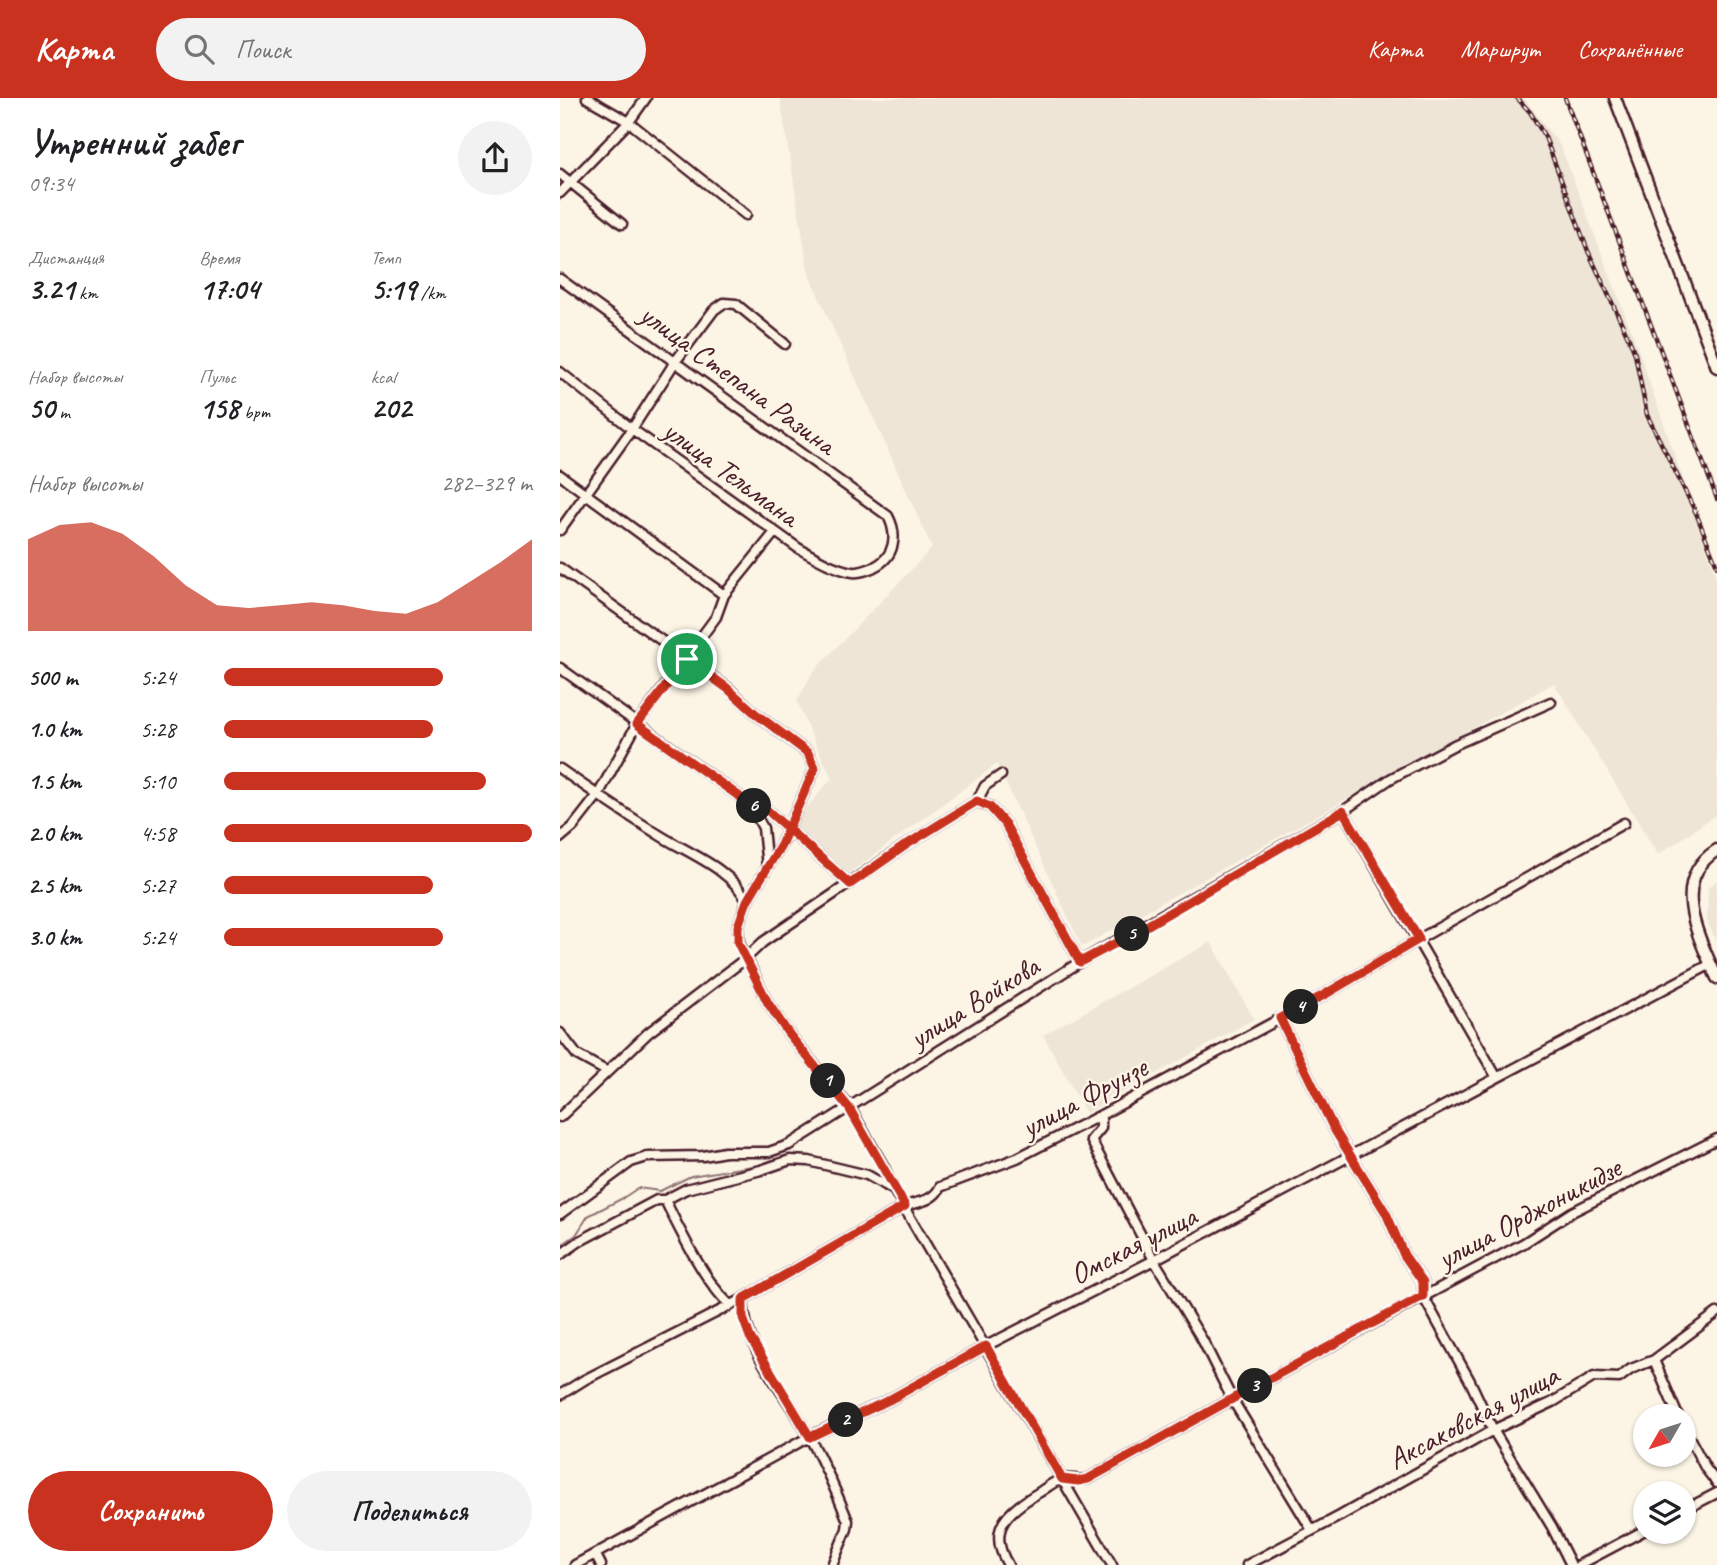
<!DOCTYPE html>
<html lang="ru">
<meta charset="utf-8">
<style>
:root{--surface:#fff;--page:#f2f2f2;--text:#202124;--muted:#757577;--accent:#c8321e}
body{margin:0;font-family:Caveat,sans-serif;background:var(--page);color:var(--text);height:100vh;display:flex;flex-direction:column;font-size:26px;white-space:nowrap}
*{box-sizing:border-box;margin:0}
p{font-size:23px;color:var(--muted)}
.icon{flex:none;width:38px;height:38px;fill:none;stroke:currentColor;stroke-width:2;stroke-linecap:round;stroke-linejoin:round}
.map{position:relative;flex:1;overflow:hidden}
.panel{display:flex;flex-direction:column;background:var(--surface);width:560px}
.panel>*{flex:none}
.needle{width:46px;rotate:231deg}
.fabs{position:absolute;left:1073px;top:1306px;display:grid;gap:14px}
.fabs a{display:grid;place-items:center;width:63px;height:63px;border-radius:50%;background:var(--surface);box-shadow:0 2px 5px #0004;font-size:35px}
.pin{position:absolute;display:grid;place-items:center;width:60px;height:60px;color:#fff;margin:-30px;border:4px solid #fff;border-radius:50%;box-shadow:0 2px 7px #0007}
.km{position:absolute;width:35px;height:35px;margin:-18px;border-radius:50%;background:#222;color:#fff;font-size:19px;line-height:35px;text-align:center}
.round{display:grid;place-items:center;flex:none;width:74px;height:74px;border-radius:37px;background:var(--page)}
.head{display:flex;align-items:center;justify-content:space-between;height:119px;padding:0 28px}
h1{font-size:38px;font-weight:800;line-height:52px}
.stats{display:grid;grid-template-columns:repeat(3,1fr);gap:10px;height:119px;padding:7px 28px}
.stats div{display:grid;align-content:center}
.stats b{font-size:30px;font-weight:800}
.stats small{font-size:19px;font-weight:400}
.stats p{font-size:19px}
.chart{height:196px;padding:14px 28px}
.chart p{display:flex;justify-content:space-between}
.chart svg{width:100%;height:126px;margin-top:7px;fill:var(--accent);opacity:.7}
.button{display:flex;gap:14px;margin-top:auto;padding:14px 28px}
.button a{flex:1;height:80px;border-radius:42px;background:var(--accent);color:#fff;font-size:28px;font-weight:800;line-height:80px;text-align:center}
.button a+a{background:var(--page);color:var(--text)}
ul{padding:0 28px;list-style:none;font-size:23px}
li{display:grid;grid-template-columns:112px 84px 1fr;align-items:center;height:52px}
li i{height:18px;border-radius:9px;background:var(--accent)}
header{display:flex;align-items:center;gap:42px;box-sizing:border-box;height:98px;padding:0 35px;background:var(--accent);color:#fff}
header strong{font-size:33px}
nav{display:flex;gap:38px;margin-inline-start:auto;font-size:24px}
.search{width:490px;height:63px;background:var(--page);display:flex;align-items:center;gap:18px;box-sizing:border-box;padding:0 24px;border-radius:38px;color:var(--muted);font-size:26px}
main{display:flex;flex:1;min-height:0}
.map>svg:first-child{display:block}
.built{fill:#eee5d7}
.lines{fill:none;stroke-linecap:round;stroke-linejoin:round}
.stream{stroke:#917474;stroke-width:2}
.minor-casing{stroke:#4a1f2b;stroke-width:13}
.tertiary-casing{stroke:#4a1f2b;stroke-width:15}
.minor{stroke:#fcf5e5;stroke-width:8}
.tertiary{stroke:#fcf5e5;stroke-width:10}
.rail-casing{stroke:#4a1f2b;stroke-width:4.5}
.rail{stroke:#fcf5e5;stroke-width:2;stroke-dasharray:5;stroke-linecap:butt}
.route-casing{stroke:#fff;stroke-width:14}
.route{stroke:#c8321e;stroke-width:9}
.labels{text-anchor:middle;stroke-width:5;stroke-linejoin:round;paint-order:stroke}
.street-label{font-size:30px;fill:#4a1f2b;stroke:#fcf5e5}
</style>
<header>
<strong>Карта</strong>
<div class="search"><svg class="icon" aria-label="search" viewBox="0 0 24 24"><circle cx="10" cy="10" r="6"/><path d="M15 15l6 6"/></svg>Поиск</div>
<nav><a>Карта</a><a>Маршрут</a><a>Сохранённые</a></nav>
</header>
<main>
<section class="panel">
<div class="head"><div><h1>Утренний забег</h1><p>09:34</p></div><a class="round"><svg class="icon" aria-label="share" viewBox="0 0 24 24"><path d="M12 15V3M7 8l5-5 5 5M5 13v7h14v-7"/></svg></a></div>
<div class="stats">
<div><p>Дистанция</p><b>3.21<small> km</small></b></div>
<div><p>Время</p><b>17:04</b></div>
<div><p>Темп</p><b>5:19<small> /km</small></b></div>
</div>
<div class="stats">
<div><p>Набор высоты</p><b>50<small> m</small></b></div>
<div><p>Пульс</p><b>158<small> bpm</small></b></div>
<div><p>kcal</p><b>202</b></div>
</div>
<div class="chart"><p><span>Набор высоты</span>282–329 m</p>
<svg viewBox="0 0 160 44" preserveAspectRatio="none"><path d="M0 44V12L10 7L20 6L30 10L40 18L50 28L60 35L70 36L80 35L90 34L100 35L110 37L120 38L130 34L140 27L150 20L160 12V44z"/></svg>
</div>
<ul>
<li><b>500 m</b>5:24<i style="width:71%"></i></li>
<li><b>1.0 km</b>5:28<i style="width:68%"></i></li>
<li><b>1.5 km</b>5:10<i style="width:85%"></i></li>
<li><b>2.0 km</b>4:58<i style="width:100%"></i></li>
<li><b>2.5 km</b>5:27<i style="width:68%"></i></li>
<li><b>3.0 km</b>5:24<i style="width:71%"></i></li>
</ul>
<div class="button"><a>Сохранить</a><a>Поделиться</a></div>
</section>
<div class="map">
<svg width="1157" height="1467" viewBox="0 0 1157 1467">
<rect width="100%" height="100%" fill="#fcf5e5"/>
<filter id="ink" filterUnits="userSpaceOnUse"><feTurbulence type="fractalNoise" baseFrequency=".0143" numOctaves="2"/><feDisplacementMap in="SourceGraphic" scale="14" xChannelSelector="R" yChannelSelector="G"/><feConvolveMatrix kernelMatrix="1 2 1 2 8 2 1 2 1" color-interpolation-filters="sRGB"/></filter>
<g filter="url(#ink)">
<path class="built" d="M220 0H964L1001 49 1076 245 1157 481V716L1098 757 994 585 522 849 437 666 288 776 231 728 272 680 250 635 237 603 253 574 372 450 249 177Z
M1157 782V846L1147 823 1148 790Z
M651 844 694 921 526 1015 483 937Z"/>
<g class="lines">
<path class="stream" d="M0 1148 16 1137 28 1118 63 1100 78 1090 100 1093 131 1078 211 1065"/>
<g class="minor-casing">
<path id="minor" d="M27 0 69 24 186 117
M0 76 62 126
M0 95 69 24 86 0
M0 181 328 418C338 437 335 459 314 469 307 472 300 475 293 474 274 471 254 459 238 450L72 331 0 274
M0 377 164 497
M0 432 72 331 115 264 154 212 164 205 176 206 225 246
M0 470 168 590 196 616 248 655 255 670 221 747 187 803 178 828 179 845 208 905 228 935 290 1010 324 1069 334 1092 552 1467
M0 570 190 706 207 712 290 786
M0 671C33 694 67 717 101 738 130 756 171 771 187 803
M417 703 430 709 445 726 520 864
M190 706 203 730 207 769
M783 713 936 978
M0 740 13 729 38 697 77 626 156 519 164 497 215 434
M720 920 774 1031 826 1115 844 1157 863 1184V1198L910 1283 933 1332 992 1429 1011 1467
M0 935 17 957 46 973
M541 1017V1030L531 1042 594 1162 643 1243 672 1301 752 1432
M0 1019 88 935 185 861 203 844 346 747 417 703 425 688 441 677
M105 1102C120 1133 145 1184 170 1207
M0 1116 71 1064 87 1059 143 1058 165 1054H209L229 1047 520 864 783 713 830 681 894 647 991 604
M0 1157 20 1143 97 1102H105L126 1091 201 1072 230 1062 249 1063 307 1077 334 1092
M183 1201C184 1253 227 1296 250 1340 264 1366 277 1395 288 1423L287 1431 272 1467
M1094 1262 1118 1318
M0 1297 24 1282 183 1201 345 1108C358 1104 374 1103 380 1089L457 1060 541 1017 764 897 859 841 1064 725
M1124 1330 1146 1371 1157 1385
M1124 1412 1157 1395
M36 1457 41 1467
M15 1467 249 1339 329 1302 426 1248 594 1162 1151 866
M448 1467C426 1431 448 1413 478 1395 485 1391 494 1383 502 1381 509 1379 519 1383 528 1381L672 1301 964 1145 1012 1114 1157 1041
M687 1467 780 1418 933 1332 993 1304 1034 1279 1059 1280 1071 1271 1094 1262 1157 1215
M1019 1467 1085 1432"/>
</g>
<g class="tertiary-casing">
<path id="tertiary" d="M1055 0 1157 269
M1157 752C1108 783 1139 840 1157 880"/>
</g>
<use href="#minor" class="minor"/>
<use href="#tertiary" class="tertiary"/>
<g class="rail-casing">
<path id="rail" d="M957 0 970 14 985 39 1028 153 1069 241 1075 256 1087 317 1136 415 1157 468
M1005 0 1157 401"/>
</g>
<use href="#rail" class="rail"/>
</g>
</g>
<g class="lines" filter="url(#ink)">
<g class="route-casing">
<path id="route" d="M127 561 167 590 196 616 248 655 255 670 221 747 187 803 178 828V845L208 905 228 935 289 1010 345 1108 183 1201V1220L190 1239 250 1339 329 1302 426 1248 502 1381 518 1383 528 1381 672 1301 863 1198V1184L844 1157 826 1115 774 1031 720 920 764 897 859 841 783 713 571 837 520 864 445 726 430 709 417 703 346 747 290 786 207 712 190 706 77 626 127 561"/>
</g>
<use href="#route" class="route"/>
</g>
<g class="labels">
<g class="street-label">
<text transform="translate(178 281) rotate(36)" y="10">улица Степана Разина</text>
<text transform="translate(171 375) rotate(36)" y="10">улица Тельмана</text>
<text transform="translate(414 904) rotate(-32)" y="10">улица Войкова</text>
<text transform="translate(524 999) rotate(-28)" y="10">улица Фрунзе</text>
<text transform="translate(969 1115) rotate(-28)" y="10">улица Орджоникидзе</text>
<text transform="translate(573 1147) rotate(-27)" y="10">Омская улица</text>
<text transform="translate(913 1319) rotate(-28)" y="10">Аксаковская улица</text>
</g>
</g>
</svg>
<div class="fabs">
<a><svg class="needle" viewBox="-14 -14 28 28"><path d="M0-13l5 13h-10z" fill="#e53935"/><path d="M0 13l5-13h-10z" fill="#757577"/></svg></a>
<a><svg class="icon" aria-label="layers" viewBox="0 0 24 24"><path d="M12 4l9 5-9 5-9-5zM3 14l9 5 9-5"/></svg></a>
</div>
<div class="pin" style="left:127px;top:561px;background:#1e9e55"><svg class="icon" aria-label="arrive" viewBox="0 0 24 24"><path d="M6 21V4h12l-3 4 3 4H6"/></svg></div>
<b class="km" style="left:268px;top:983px">1</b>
<b class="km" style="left:286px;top:1322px">2</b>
<b class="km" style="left:695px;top:1288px">3</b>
<b class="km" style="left:741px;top:909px">4</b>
<b class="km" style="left:572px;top:836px">5</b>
<b class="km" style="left:194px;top:708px">6</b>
</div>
</main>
